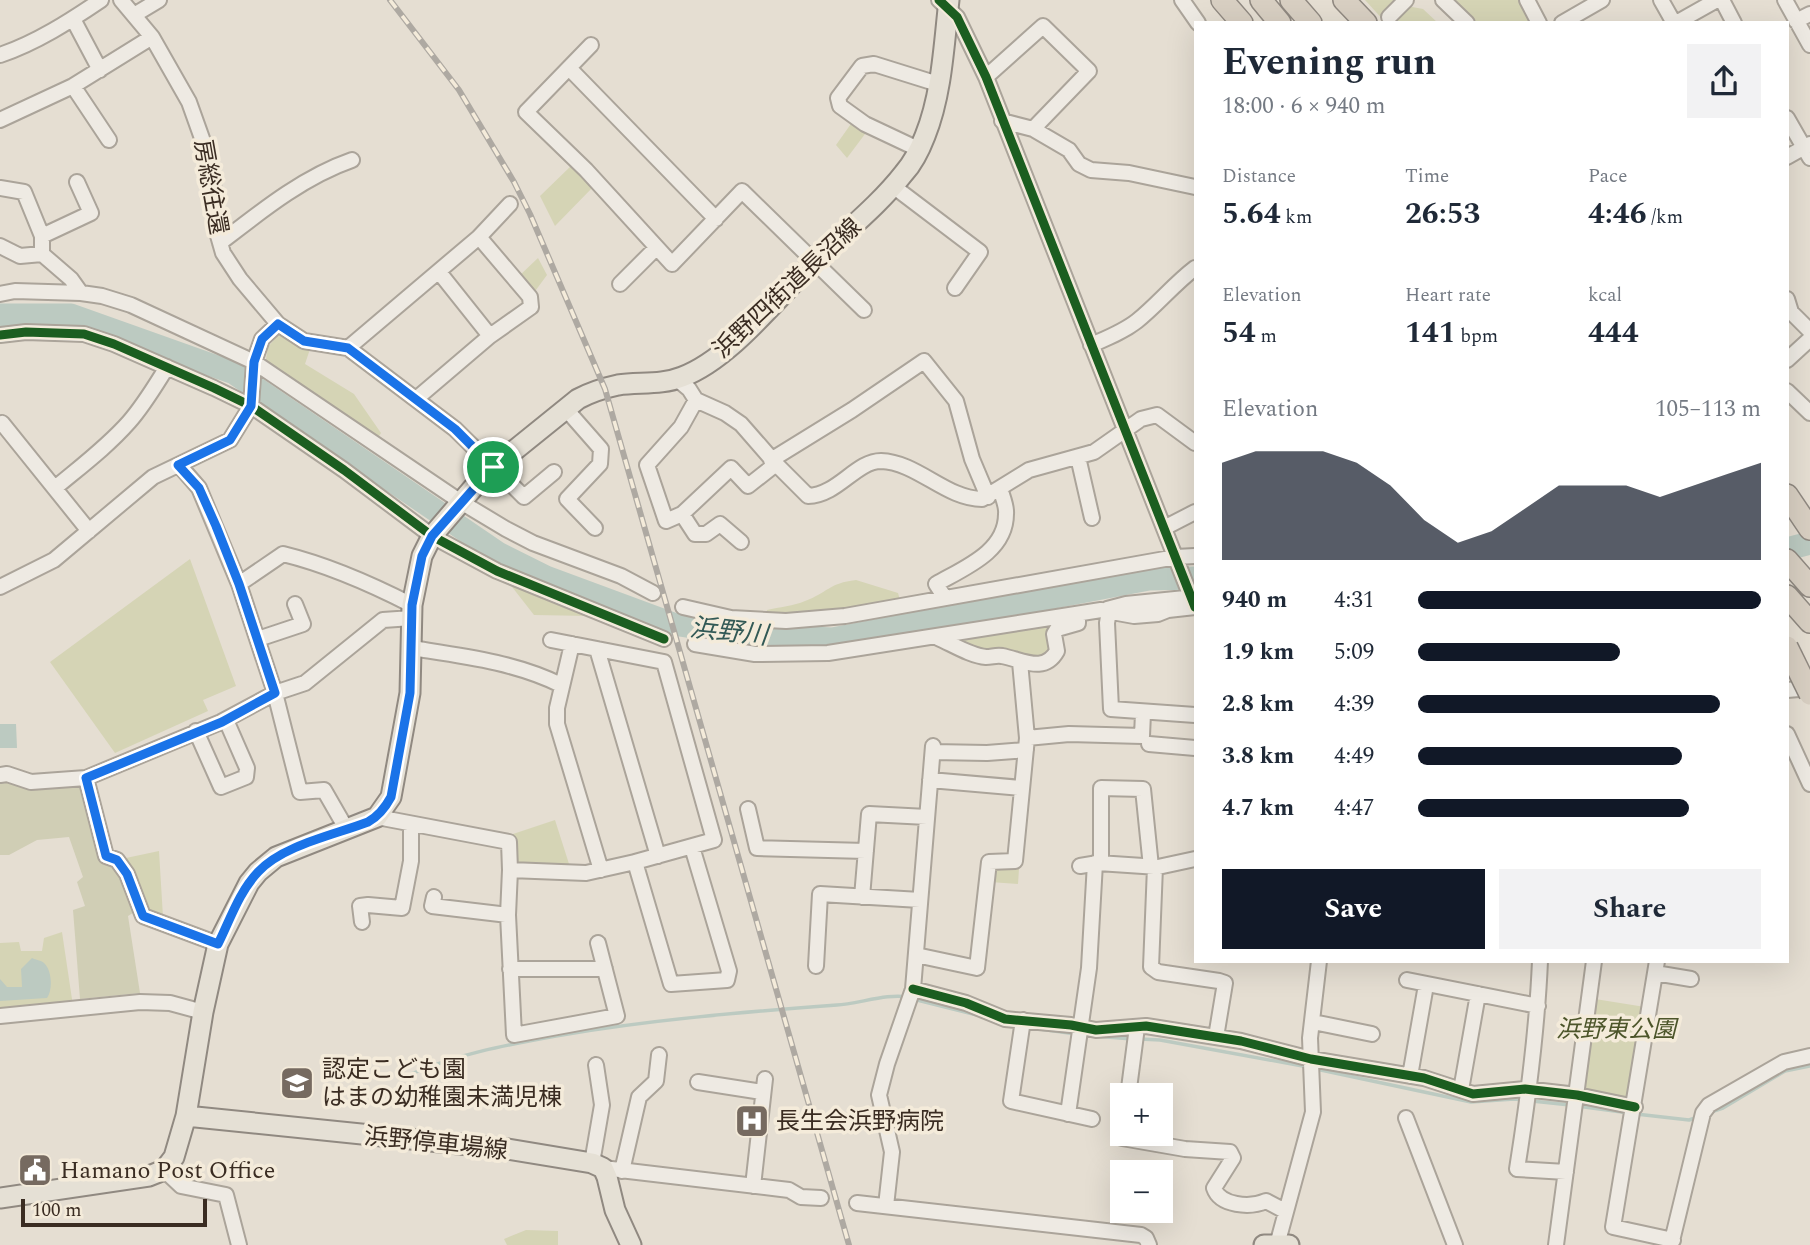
<!DOCTYPE html>
<meta charset="utf-8">
<style>
:root{--surface:#fff;--page:#f2f2f3;--text:#1f2937;--muted:#747a83;--accent:#111827}
body{margin:0;font-family:Spectral,"Noto Sans JP",serif;background:var(--page);color:var(--text);height:100vh;display:flex;flex-direction:column;font-size:26px;white-space:nowrap}
*{box-sizing:border-box;margin:0}
p{font-size:23px;color:var(--muted)}
.icon{flex:none;width:38px;height:38px;fill:none;stroke:currentColor;stroke-width:2;stroke-linecap:round;stroke-linejoin:round}
.map{position:relative;flex:1;overflow:hidden}
.panel{position:absolute;left:1194px;top:21px;width:595px;height:942px;display:flex;flex-direction:column;background:var(--surface);border-radius:0px;box-shadow:0 7px 28px #0002}
.panel>*{flex:none}
.controls{position:absolute;left:1110px;top:1083px;display:grid;gap:14px}
.controls a{display:grid;place-items:center;width:63px;height:63px;border-radius:0px;background:var(--surface);box-shadow:0 7px 28px #0002;font-size:35px}
.scale{position:absolute;left:21px;bottom:18px;width:186px;box-sizing:border-box;padding-left:7px;border:4px solid #3a2c22;border-top:0;font-size:19px;line-height:24px;white-space:nowrap;color:#3a2c22;-webkit-text-stroke:5px #f4ebda;paint-order:stroke}
.pin{position:absolute;display:grid;place-items:center;width:60px;height:60px;color:#fff;margin:-30px;border:4px solid #fff;border-radius:50%;box-shadow:0 2px 7px #0007}
.round{display:grid;place-items:center;flex:none;width:74px;height:74px;border-radius:0px;background:var(--page)}
.overview{display:flex;align-items:center;justify-content:space-between;height:119px;padding:0 28px}
h1{font-size:38px;font-weight:700;line-height:52px}
.metrics{display:grid;grid-template-columns:repeat(3,1fr);gap:10px;height:119px;padding:7px 28px}
.metrics div{display:grid;align-content:center}
.metrics b{font-size:30px;font-weight:700}
.metrics small{font-size:19px;font-weight:400}
.metrics p{font-size:19px}
.chart{height:196px;padding:14px 28px}
.chart p{display:flex;justify-content:space-between}
.chart svg{width:100%;height:126px;margin-top:7px;fill:var(--accent);opacity:.7}
.primary-button{display:flex;gap:14px;margin-top:auto;padding:14px 28px}
.primary-button a{flex:1;height:80px;border-radius:0px;background:var(--accent);color:#fff;font-size:28px;font-weight:700;line-height:80px;text-align:center}
.primary-button a+a{background:var(--page);color:var(--text)}
ul{padding:0 28px;list-style:none;font-size:23px}
li{display:grid;grid-template-columns:112px 84px 1fr;align-items:center;height:52px}
li i{height:18px;border-radius:9px;background:var(--accent)}
.map>svg:first-child{display:block}
.green{fill:#d5d4b5}
.cemetery{fill:#d0ceb5}
.water{fill:#bccac1}
.lines{fill:none;stroke-linecap:round;stroke-linejoin:round}
.stream{stroke:#bccac1;stroke-width:3.5}
.river{stroke:#bccac1;stroke-width:23}
.minor-casing{stroke:#aba49a;stroke-width:18}
.major-casing{stroke:#908981;stroke-width:23}
.highway-casing{stroke:#908981;stroke-width:24}
.minor{stroke:#eeeae3;stroke-width:14}
.major{stroke:#e5e0d5;stroke-width:19}
.highway{stroke:#d8cfc2;stroke-width:21}
.rail-casing{stroke:#aea9a2;stroke-width:6}
.rail{stroke:#f4ebda;stroke-width:3.5;stroke-dasharray:10;stroke-linecap:butt}
.highway-bridge-casing{stroke:#908981;stroke-width:24;stroke-linecap:butt}
.highway-bridge{stroke:#d8cfc2;stroke-width:21}
.cycleway-casing{stroke:#f4ebda;stroke-width:13}
.cycleway{stroke:#1b5e20;stroke-width:9}
.route-casing{stroke:#fff;stroke-width:14}
.route{stroke:#1a73e8;stroke-width:9}
.labels{text-anchor:middle;stroke-width:7;stroke-linejoin:round;paint-order:stroke}
.street-label{font-size:24px;fill:#3a2c22;stroke:#f4ebda}
.park-label{font-size:24px;font-style:italic;fill:#4c552a;stroke:#f4ebda}
.poi-label{font-size:24px;fill:#3a2c22;stroke:#f4ebda;text-anchor:start}
.water-label{font-size:26px;font-style:italic;fill:#325955;stroke:#f4ebda}
</style>
<div class="map">
<svg width="1810" height="1245" viewBox="0 0 1810 1245">
<rect width="100%" height="100%" fill="#e5ded2"/>
<path class="green" d="M1365 0H1401L1407 6 1423 9 1438 23H1386Z
M1447 0H1523L1536 23H1471Z
M853 121 868 130 847 158 836 145Z
M572 165 593 187 555 226 540 196Z
M538 258 547 275 533 294 518 277Z
M279 334 310 349 305 364 354 394 381 433 376 441 265 365 268 347Z
M190 559 236 686 203 700 208 711 115 753 50 662Z
M856 580 898 593 900 600 834 614 765 616 767 610C779 607 794 606 805 601 827 593 829 583 856 580Z
M509 583 590 616 534 615Z
M1074 618 1047 660 985 654 955 639Z
M555 820 570 867 515 866 513 834Z
M159 851 163 917 144 910 126 858Z
M1000 867 1019 869 1018 884 990 882V873Z
M62 932 73 1006 0 1013V943L19 942 21 951H42L44 938Z
M1595 999 1645 1007 1629 1101 1591 1096 1584 1087Z
M526 1230 558 1231V1245H507L504 1239Z"/>
<path class="cemetery" d="M0 779 77 783 83 787 102 862 113 861 124 875 136 911 128 916 140 993 80 999 73 910 85 906 77 882 83 877 69 837 37 840 9 855H0Z"/>
<path class="water" d="M0 724H16L17 748H0Z
M32 958C36 960 41 960 44 963 52 970 53 990 47 998L0 1001V979L7 987H22L21 969Z"/>
<g class="lines">
<path class="stream" d="M913 999 977 1015
M1025 1027 1076 1034
M1094 1036 1132 1039
M1140 1039 1160 1040 1308 1067
M1316 1069 1471 1102 1514 1099 1525 1100
M411 1074C458 1054 506 1045 556 1036 649 1020 743 1012 837 1005 856 1004 891 993 906 997
M1532 1101 1570 1105
M1577 1106 1629 1113
M1708 1113 1723 1108 1785 1071 1810 1066
M1636 1114 1689 1120 1698 1117"/>
<path class="river" d="M0 315H71L234 373 498 553 546 577 673 624 737 634 832 639 1149 579 1195 578
M1787 549 1810 543"/>
<g class="minor-casing">
<path id="minor" d="M121 0 152 37 189 102 209 158 214 191 215 225 223 253 240 279 278 324 304 341 348 348 455 429 524 497 554 472
M939 0 957 17 986 77 1195 607
M1182 0 1198 23
M1443 0 1467 23
M1527 0 1539 23
M1661 0 1674 23
M1722 0 1734 23
M1785 0 1810 45
M134 15 159 0
M1389 17 1406 0
M73 19 100 70
M1796 21 1810 14
M1562 23 1602 0
M1676 23 1717 0
M591 45 526 112 586 170 672 264 742 191 864 310
M0 55C36 43 70 21 101 0
M569 68 716 219
M986 77 1043 26 1089 71 1033 129 1002 121
M73 86 109 140
M1787 118 1810 158
M0 120 73 86 152 37
M1033 129 1069 150 1079 164 1091 170 1129 173 1195 187
M918 149 865 124 840 106 838 98 862 66 874 64 938 84
M1787 157 1810 144
M893 186 980 252 955 288
M0 188 24 192 42 236V254
M42 236 91 213 77 182
M479 237 510 204
M220 243C260 212 303 177 352 160
M0 246 20 256 42 254 71 279 81 293
M620 284 656 248
M0 294 15 291 81 293 102 296 131 305 254 362 461 502 506 529 533 543 621 576 653 593
M1787 299 1791 312 1810 331
M0 335 26 332 84 334 114 344 214 388 251 406 344 470 432 536 497 571 664 639
M1091 345C1107 338 1123 332 1137 321 1157 305 1174 284 1195 268
M348 348 479 237 530 297 531 307 490 336
M1787 360 1810 339
M677 379 689 389 696 400 725 413 741 424 776 464 808 496C838 495 856 461 881 461 917 462 946 499 982 499L1029 470 1094 452 1141 419 1157 415 1195 443
M1787 391 1810 413
M416 399 490 336 439 272
M696 400 681 427 647 465 666 521 682 514 731 468 748 486 776 464
M565 408 601 449 600 464 567 499 595 528
M0 424 2 423 89 531
M1078 457 1092 518
M771 460 852 410 924 361 956 401 972 459 988 497
M179 465 199 488 239 584 275 693 300 792 324 790 347 830
M55 488C80 467 107 447 129 422 144 405 155 386 167 367
M682 514 695 534H706L720 524 741 542
M1164 528 1195 512
M239 584 283 554C328 565 371 584 412 605
M0 587 54 560 153 477 230 440 251 406 254 362 262 339 278 324
M945 598 936 584C964 568 1006 552 1006 514 1007 506 1002 496 1000 488
M683 607 731 618 786 621 845 616 1176 557 1195 556
M1107 609 1126 604 1195 597
M1109 611 1107 623 1111 709 1195 715
M938 638C952 644 971 656 986 657 992 657 996 655 1002 656 1023 660 1044 674 1057 651L1054 634 1057 629 1078 623V615
M258 639 303 624 295 604
M572 644 557 708V724L601 870
M695 644 755 654 828 653 1101 610 1134 616 1158 614 1168 610 1195 607
M411 648C462 656 515 662 561 685
M597 649 658 856
M1787 690 1799 689 1810 684
M196 731 221 787 246 777 247 768 226 720
M1787 734 1810 784
M1027 738 1069 734 1142 736 1143 713
M1149 744 1195 748
M933 752 987 753 1026 750
M0 775 7 774 31 782 86 778 221 722 275 693 305 683 383 620 412 618
M86 778 106 856 117 860 127 874 143 916 218 944
M930 780 1022 788
M748 809 757 848 866 851
M377 817 509 842 510 870 508 915 514 1035 617 1016 598 943
M635 862 671 984 727 980 729 971 692 847
M1101 863V788L1143 789 1151 867
M1080 866 1098 863 1158 867 1195 859
M1155 867 1151 967 1158 972 1219 981 1225 983 1216 1037
M510 870 586 873 635 862 714 840 664 662 551 640
M434 897 432 906 508 915
M862 897 869 814 927 817
M362 922 360 906 368 905 402 908 411 861V824
M916 955 977 968 989 862 1015 861 1027 738 1020 662
M1540 961C1537 1031 1528 1100 1517 1169L1566 1172
M1657 961 1613 1227 1673 1240
M816 966 820 894 920 900
M510 969H605
M1655 973 1691 979
M1407 980 1538 1006
M913 989 966 1003 1005 1019 1071 1025 1096 1030 1146 1026 1241 1041 1311 1059 1424 1078 1473 1094 1525 1089 1577 1095 1635 1107
M0 1016 140 1002 170 1003 203 1012
M1023 1020 1011 1101 1092 1119
M1313 1022 1372 1034
M1410 1076 1426 985
M698 1082 762 1092
M1461 1090 1478 994
M1128 1096 1137 1027
M1068 1114 1089 968 1095 863
M1406 1118 1455 1245
M1122 1134V1138L1185 1149 1230 1152 1233 1158 1214 1188C1220 1206 1250 1208 1266 1201L1285 1211
M592 1163 602 1105 596 1065
M603 1168 789 1190 801 1197 821 1198
M164 1170 181 1186 226 1195 239 1245
M622 1171 639 1097 656 1081 659 1055
M753 1186 765 1079
M857 1203 1141 1235 1146 1238 1149 1245
M886 1206 892 1152 879 1095 887 1064 913 989 933 746
M1277 1245 1313 1112 1310 1038 1319 961
M1556 1245 1594 961
M1671 1245 1703 1113 1709 1105 1784 1062 1810 1056"/>
</g>
<g class="major-casing">
<path id="major" d="M186 1116 508 1149 592 1163 603 1168 607 1177 615 1210 631 1245
M0 1198 149 1176 164 1170 174 1157 186 1116 203 1012 218 944 249 883 258 872 276 857 377 817 391 797 410 693 412 605 422 556 432 536 485 474 578 399C591 392 604 388 618 385 639 382 662 385 682 377 732 358 778 296 817 259 846 231 879 205 904 173 913 163 920 149 925 136 942 94 944 44 949 0
M1264 1245H1289"/>
</g>
<g class="highway-casing">
<path id="highway" d="M1222 0 1242 23
M1261 0 1280 23
M1291 0 1311 23
M1344 0 1366 23
M1787 495 1810 529
M1787 560 1810 586
M1787 596 1810 622"/>
</g>
<use href="#minor" class="minor"/>
<use href="#major" class="major"/>
<use href="#highway" class="highway"/>
<g class="rail-casing">
<path id="rail" d="M390 0 459 90 514 182 530 214 605 389 849 1245"/>
</g>
<use href="#rail" class="rail"/>
<g class="highway-bridge-casing">
<path id="highway-bridge" d="M1787 647 1810 694"/>
</g>
<use href="#highway-bridge" class="highway-bridge"/>
<g class="cycleway-casing">
<path id="cycleway" d="M939 0 957 17 986 77 1195 607
M0 335 26 332 84 334 114 344 214 388 251 406 344 470 432 536 497 571 664 639
M913 989 966 1003 1005 1019 1071 1025 1096 1030 1146 1026 1241 1041 1311 1059 1424 1078 1473 1094 1525 1089 1577 1095 1635 1107"/>
</g>
<use href="#cycleway" class="cycleway"/>
</g>
<g class="lines">
<g class="route-casing">
<path id="route" d="M278 324 304 341 348 348 455 429 493 467 432 536 422 556 412 605 410 693 391 797C385 808 379 816 368 822 334 835 283 845 258 872 239 892 230 920 218 944L143 916 127 874 117 860 106 856 86 778 222 722 275 693 239 584 216 526 199 488 178 465 230 440 251 406 254 362 262 339Z"/>
</g>
<use href="#route" class="route"/>
</g>
<defs>
<g id="school-square" transform="scale(1.75)"><rect x="-9" y="-9" width="18" height="18" rx="4" fill="#766a60" stroke="#f4ebda"/><path d="M0-5L7-2L0 1L-7-2ZM-4 1L0 2.5L4 1V4Q0 6-4 4Z" fill="#fff"/></g>
<g id="hospital-square" transform="scale(1.75)"><rect x="-9" y="-9" width="18" height="18" rx="4" fill="#766a60" stroke="#f4ebda"/><path d="M-5-5h3v3.5h4V-5h3V5h-3V1.5h-4V5h-3Z" fill="#fff"/></g>
<g id="civic-square" transform="scale(1.75)"><rect x="-9" y="-9" width="18" height="18" rx="4" fill="#766a60" stroke="#f4ebda"/><path d="M-.6-6.5H3V-4.5H.6V-3L4-1V1h2V6H-6V1h2V-1L-.6-3ZM-1.2 2.5V6h2.4V2.5Z" fill="#fff"/></g>
</defs>
<g fill-rule="evenodd">
<use href="#school-square" x="297" y="1083"/>
<use href="#hospital-square" x="752" y="1121"/>
<use href="#civic-square" x="35" y="1170"/>
</g>
<g class="labels">
<g class="street-label">
<text transform="translate(211 187) rotate(80)" y="8">房総往還</text>
<text transform="translate(787 288) rotate(-43)" y="8">浜野四街道長沼線</text>
<text transform="translate(436 1143) rotate(6)" y="8">浜野停車場線</text>
</g>
<g class="park-label">
<text x="1616" y="1037">浜野東公園</text>
</g>
<g class="poi-label">
<text x="322" y="1077">認定こども園<tspan x="322" dy="28">はまの幼稚園未満児棟</tspan></text>
<text x="776" y="1129">長生会浜野病院</text>
<text x="60" y="1178">Hamano Post Office</text>
</g>
<g class="water-label">
<text transform="translate(729 631) rotate(6)" y="9">浜野川</text>
</g>
</g>
</svg>
<div class="controls">
<a>+</a>
<a>−</a>
</div>
<div class="scale">100 m</div>
<div class="pin" style="left:493px;top:467px;background:#1e9e55"><svg class="icon" aria-label="arrive" viewBox="0 0 24 24"><path d="M6 21V4h12l-3 4 3 4H6"/></svg></div>
<section class="panel">
<div class="overview"><div><h1>Evening run</h1><p>18:00 · 6 × 940 m</p></div><a class="round"><svg class="icon" aria-label="share" viewBox="0 0 24 24"><path d="M12 15V3M7 8l5-5 5 5M5 13v7h14v-7"/></svg></a></div>
<div class="metrics">
<div><p>Distance</p><b>5.64<small> km</small></b></div>
<div><p>Time</p><b>26:53</b></div>
<div><p>Pace</p><b>4:46<small> /km</small></b></div>
</div>
<div class="metrics">
<div><p>Elevation</p><b>54<small> m</small></b></div>
<div><p>Heart rate</p><b>141<small> bpm</small></b></div>
<div><p>kcal</p><b>444</b></div>
</div>
<div class="chart"><p><span>Elevation</span>105–113 m</p>
<svg viewBox="0 0 160 44" preserveAspectRatio="none"><path d="M0 44V10L10 6L20 6L30 6L40 10L50 18L60 30L70 38L80 34L90 26L100 18L110 18L120 18L130 22L140 18L150 14L160 10V44z"/></svg>
</div>
<ul>
<li><b>940 m</b>4:31<i style="width:100%"></i></li>
<li><b>1.9 km</b>5:09<i style="width:59%"></i></li>
<li><b>2.8 km</b>4:39<i style="width:88%"></i></li>
<li><b>3.8 km</b>4:49<i style="width:77%"></i></li>
<li><b>4.7 km</b>4:47<i style="width:79%"></i></li>
</ul>
<div class="primary-button"><a>Save</a><a>Share</a></div>
</section>
</div>
